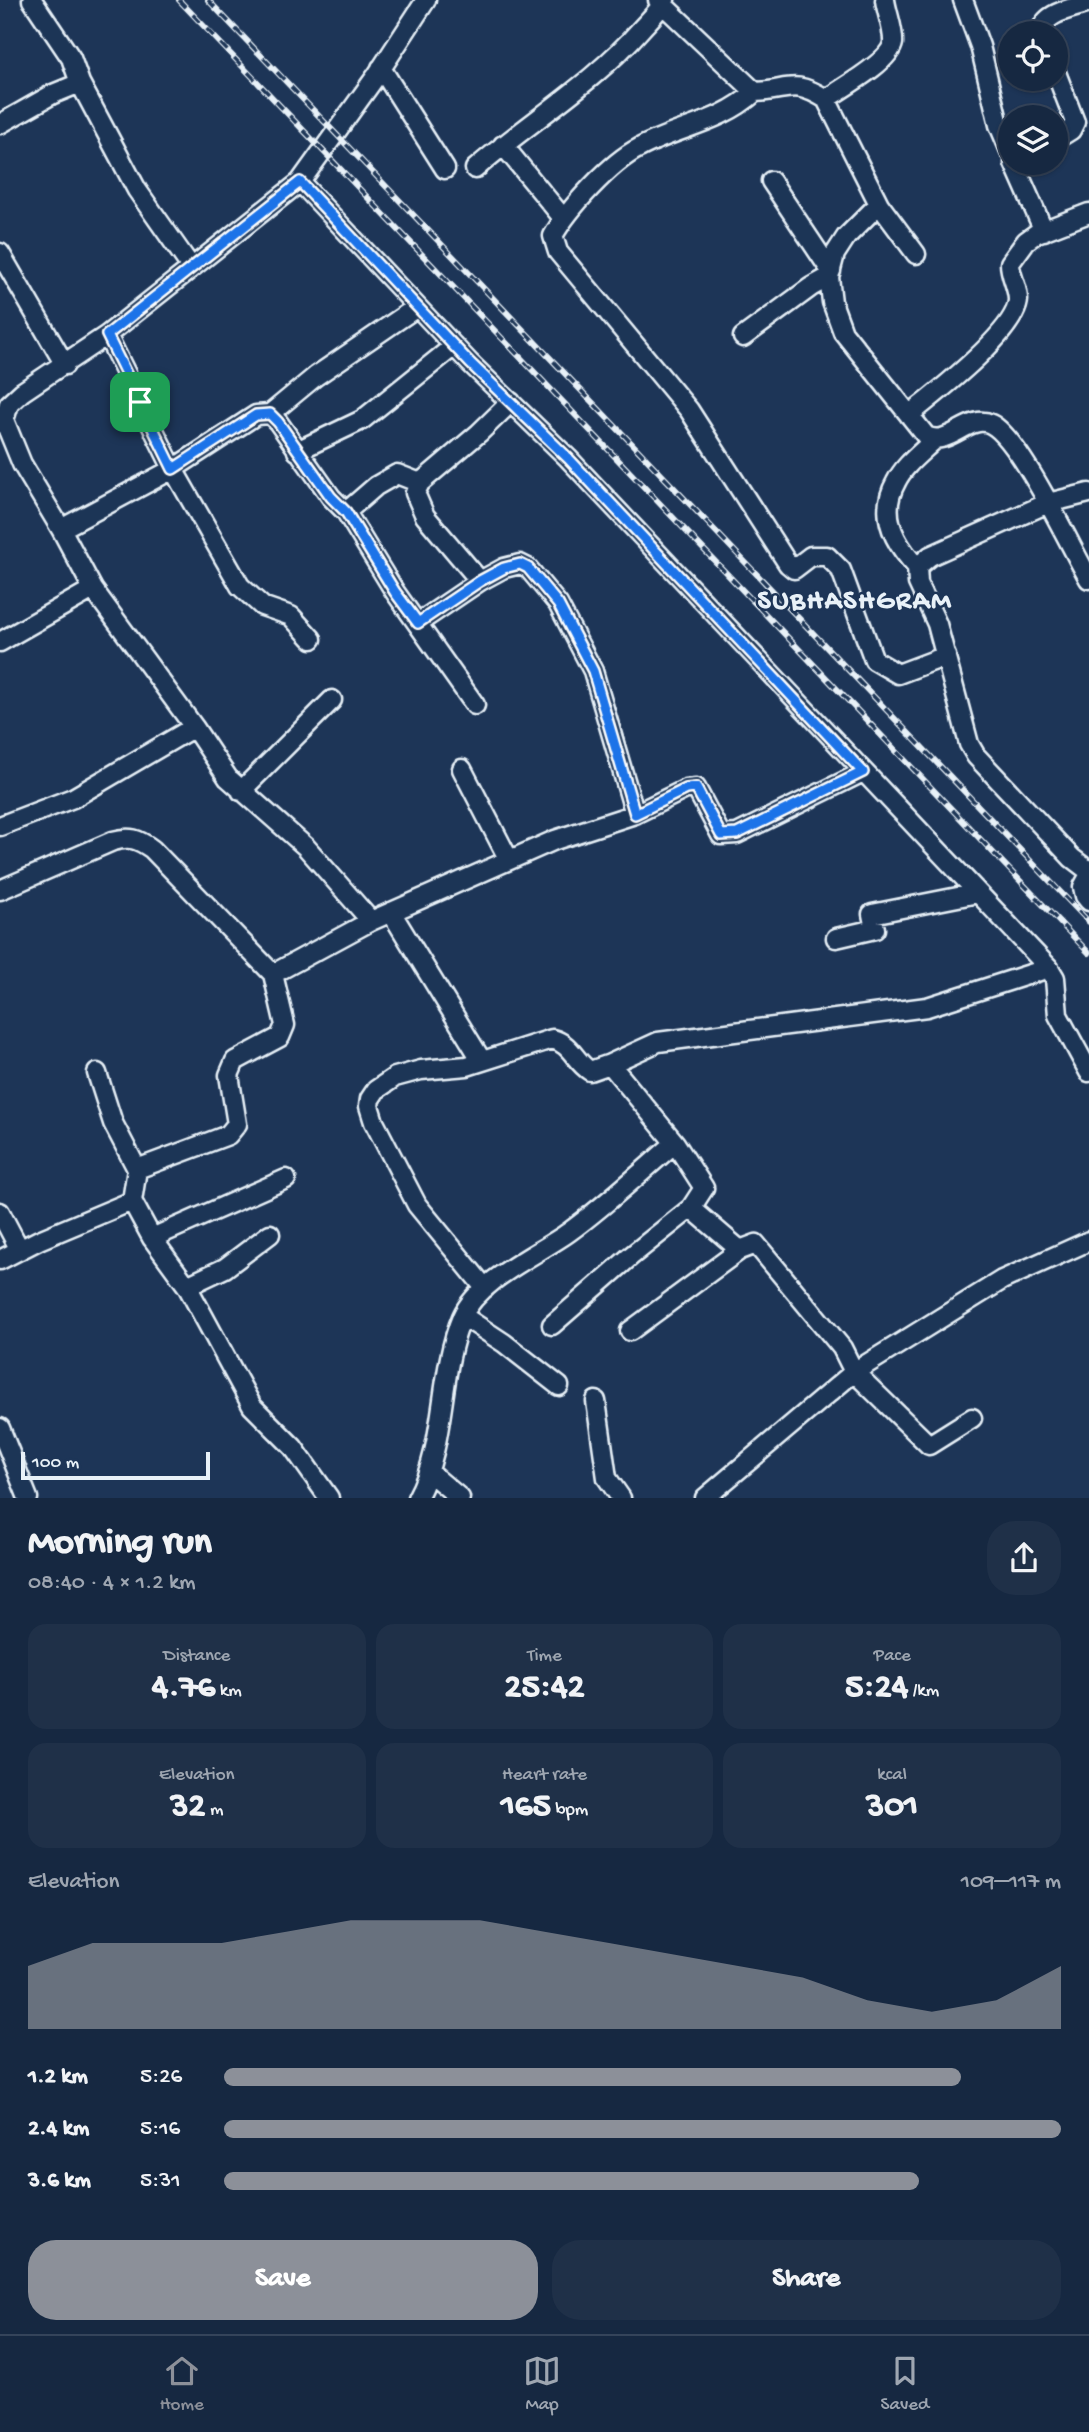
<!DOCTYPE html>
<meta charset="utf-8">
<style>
:root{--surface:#162841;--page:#1f3048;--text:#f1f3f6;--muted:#9ea6b1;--line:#35445a;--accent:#8c9099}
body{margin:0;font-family:"Gochi Hand",sans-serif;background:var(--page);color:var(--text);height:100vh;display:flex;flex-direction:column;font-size:26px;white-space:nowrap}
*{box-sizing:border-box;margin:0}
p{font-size:23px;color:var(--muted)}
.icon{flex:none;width:38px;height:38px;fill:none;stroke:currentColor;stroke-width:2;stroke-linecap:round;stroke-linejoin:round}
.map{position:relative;height:1498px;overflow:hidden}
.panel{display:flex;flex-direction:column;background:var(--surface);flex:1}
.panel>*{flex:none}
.fabs{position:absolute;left:998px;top:21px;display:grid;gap:14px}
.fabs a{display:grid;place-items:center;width:70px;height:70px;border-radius:50%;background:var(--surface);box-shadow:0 2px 5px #0004,0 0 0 2px var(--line);font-size:35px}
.scale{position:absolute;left:21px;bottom:18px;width:189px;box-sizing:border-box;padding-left:7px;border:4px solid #e8f1f8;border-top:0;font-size:19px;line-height:24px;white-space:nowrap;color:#e8f1f8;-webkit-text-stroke:5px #1d3557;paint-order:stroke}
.pin{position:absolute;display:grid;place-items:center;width:60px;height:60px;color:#fff;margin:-30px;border-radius:14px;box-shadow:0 4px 10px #0006}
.round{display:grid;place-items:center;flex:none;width:74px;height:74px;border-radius:28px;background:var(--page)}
.overview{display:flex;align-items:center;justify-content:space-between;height:119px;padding:0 28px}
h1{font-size:38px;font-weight:700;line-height:52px}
.figures{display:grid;grid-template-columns:repeat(3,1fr);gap:10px;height:119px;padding:7px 28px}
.figures div{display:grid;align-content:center;border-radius:18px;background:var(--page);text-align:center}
.figures b{font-size:35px;font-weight:700}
.figures small{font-size:19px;font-weight:400}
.figures p{font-size:19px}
.chart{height:196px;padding:14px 28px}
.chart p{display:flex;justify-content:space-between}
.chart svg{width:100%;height:126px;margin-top:7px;fill:var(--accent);opacity:.7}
.cta{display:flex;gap:14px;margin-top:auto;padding:14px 28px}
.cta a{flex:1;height:80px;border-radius:28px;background:var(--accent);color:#fff;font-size:28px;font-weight:700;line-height:80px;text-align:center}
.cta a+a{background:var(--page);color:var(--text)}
ul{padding:0 28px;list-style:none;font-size:23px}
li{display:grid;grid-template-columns:112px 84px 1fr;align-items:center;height:52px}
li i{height:18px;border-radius:9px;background:var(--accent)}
.tabs{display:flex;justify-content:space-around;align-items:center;height:98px;border-top:2px solid var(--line);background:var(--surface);font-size:19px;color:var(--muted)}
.tabs a{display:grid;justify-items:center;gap:4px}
.tabs .on{color:var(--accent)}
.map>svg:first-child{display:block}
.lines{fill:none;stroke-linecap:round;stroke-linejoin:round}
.minor-casing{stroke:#e8f1f8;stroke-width:23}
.minor{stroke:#1d3557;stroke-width:18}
.rail-casing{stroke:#e8f1f8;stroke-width:6}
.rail{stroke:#1d3557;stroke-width:3.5;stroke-dasharray:10;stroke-linecap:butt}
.route-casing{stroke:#fff;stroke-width:14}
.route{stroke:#1a73e8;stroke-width:9}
.labels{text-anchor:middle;stroke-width:5;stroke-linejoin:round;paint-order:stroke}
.district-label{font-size:28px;font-weight:bold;letter-spacing:2px;fill:#e8f1f8;stroke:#1d3557}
</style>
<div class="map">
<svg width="1089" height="1498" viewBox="0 0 1089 1498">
<rect width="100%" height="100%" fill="#1d3557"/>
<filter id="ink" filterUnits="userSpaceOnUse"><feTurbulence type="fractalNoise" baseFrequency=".0143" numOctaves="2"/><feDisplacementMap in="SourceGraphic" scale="14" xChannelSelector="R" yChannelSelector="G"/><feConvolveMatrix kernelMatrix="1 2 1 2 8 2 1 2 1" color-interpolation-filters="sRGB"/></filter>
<g filter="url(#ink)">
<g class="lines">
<g class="minor-casing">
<path id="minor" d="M32 0 71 58 80 83 137 190 191 267
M658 0 755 92C789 91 792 78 826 99L879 204 916 254
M963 0 980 46 999 125 1010 151
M1041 33C1043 12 1072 9 1089 3
M381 68 445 169
M1055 70 1075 122 1071 130 1055 140
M755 92C721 123 678 127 639 148 611 162 568 209 553 236L558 252 689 410 788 564 794 569 811 556H827L841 570 874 660 898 674 946 656
M826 99C842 88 890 62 893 43 894 30 887 14 885 0
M0 124 53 94 80 83
M503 145 563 218
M1014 163 1044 231
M475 169C530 121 593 84 641 29 649 20 659 11 665 0
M771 181 831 271
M300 182 470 363 568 458 1049 968 927 1007 658 1042 610 1064 675 1143 704 1188 691 1208 740 1250
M879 204 846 237 835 254 829 277 832 302 843 332 926 436C949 448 969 413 991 424 1020 438 1071 548 1089 579
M0 253 65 365
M107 335 173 469 240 586 262 606 291 616 312 639
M743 337 811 287 829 277
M270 414 316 376 417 307
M909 415C934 395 1017 331 1018 300 1018 287 1010 276 1010 263L1026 241 1037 233 1089 213
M297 451 362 420 454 346
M1089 493 1048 503 930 556 917 567 918 583 937 624 969 744 976 756 1072 858 1089 871
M346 512 376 486 397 474 420 483
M61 529 173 469 256 415 270 414 278 422 331 497 346 512 395 592 475 705
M917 567C895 544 878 514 896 482 904 465 921 453 934 440
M480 581 425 516 415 493 420 483 479 433 511 402
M418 623 480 581 504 568 520 564 528 568 558 604 593 671 635 814
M0 642 93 589
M462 769 509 860
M241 791 332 700
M0 826 73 798 194 727
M1089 876 1083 887 1085 896 1089 901
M0 890 113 841C130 836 138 839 152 849L273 974
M391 912 482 1061
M371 921 306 847 228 778 194 727 93 589 61 529 22 464 4 420 9 404 22 392 107 335 300 182 377 75 426 0
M836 938 875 929 872 914 978 893
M1049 968 1055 978 1058 1015 1089 1072
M97 1073 113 1123 137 1169
M132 1201 137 1169 228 1135 237 1124 229 1075 235 1061 280 1037 285 1025 273 974 371 921 555 840 635 814 686 789 696 788 721 835 737 834 863 772
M0 1212 20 1250
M152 1238 286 1179
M0 1260 39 1240 132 1201 152 1238 187 1286 252 1406 293 1447 329 1498
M187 1286 225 1268 270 1234
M485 1288 417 1205 374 1122 369 1106 370 1099 376 1090 395 1077 421 1070 467 1066 552 1039C572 1044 574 1061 590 1071L610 1064
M463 1316 504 1343 559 1386
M552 1325 631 1256 691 1208
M630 1331 740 1250 756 1244 842 1348 854 1372 929 1445 972 1418
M596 1401 607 1478 621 1498
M0 1428 28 1498
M429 1472 460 1498
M417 1498C447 1443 438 1375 462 1317 478 1280 537 1255 569 1232 606 1205 640 1173 675 1143
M705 1498 854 1372 1002 1280 1089 1241"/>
</g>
<use href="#minor" class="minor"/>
<g class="rail-casing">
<path id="rail" d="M179 0 1089 953
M208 0 1089 922"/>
</g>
<use href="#rail" class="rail"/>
</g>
</g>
<g class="lines" filter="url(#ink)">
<g class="route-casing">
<path id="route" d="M300 182 470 363 568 458 863 772 737 834 721 835 696 788 686 789 635 814 593 671 558 604 528 568 520 564 504 568 480 581 418 623 395 592 346 512 331 497 278 422 270 414 256 415 173 469 107 335Z"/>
</g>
<use href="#route" class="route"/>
</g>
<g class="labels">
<g class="district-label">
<text x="855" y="608">SUBHASHGRAM</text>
</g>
</g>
</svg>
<div class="fabs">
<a><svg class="icon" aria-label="locate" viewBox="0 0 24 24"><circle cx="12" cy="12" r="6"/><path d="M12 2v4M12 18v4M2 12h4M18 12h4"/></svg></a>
<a><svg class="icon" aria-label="layers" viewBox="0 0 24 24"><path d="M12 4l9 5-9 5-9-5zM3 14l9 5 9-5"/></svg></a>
</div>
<div class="scale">100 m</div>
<div class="pin" style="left:140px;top:402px;background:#1e9e55"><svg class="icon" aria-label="arrive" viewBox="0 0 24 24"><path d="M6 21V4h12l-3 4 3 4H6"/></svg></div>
</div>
<section class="panel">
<div class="overview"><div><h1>Morning run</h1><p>08:40 · 4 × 1.2 km</p></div><a class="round"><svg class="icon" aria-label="share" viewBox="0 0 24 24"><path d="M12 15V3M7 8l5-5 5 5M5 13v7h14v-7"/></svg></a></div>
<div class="figures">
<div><p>Distance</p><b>4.76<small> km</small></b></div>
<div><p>Time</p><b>25:42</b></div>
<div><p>Pace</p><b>5:24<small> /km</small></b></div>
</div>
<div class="figures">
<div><p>Elevation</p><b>32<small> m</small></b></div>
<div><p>Heart rate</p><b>165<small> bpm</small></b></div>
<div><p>kcal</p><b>301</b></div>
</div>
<div class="chart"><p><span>Elevation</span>109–117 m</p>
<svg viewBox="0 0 160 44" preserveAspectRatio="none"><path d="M0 44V22L10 14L20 14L30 14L40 10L50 6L60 6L70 6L80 10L90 14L100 18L110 22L120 26L130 34L140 38L150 34L160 22V44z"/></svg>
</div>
<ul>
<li><b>1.2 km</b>5:26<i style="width:88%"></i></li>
<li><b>2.4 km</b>5:16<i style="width:100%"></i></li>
<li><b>3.6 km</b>5:31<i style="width:83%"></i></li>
</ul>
<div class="cta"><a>Save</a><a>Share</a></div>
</section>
<nav class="tabs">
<a class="on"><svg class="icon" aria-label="home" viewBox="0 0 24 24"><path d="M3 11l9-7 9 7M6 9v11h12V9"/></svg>Home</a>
<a><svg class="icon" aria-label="map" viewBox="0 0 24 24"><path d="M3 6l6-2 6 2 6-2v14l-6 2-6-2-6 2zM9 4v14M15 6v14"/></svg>Map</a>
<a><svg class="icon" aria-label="saved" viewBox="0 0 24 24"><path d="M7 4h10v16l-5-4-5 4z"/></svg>Saved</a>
</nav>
